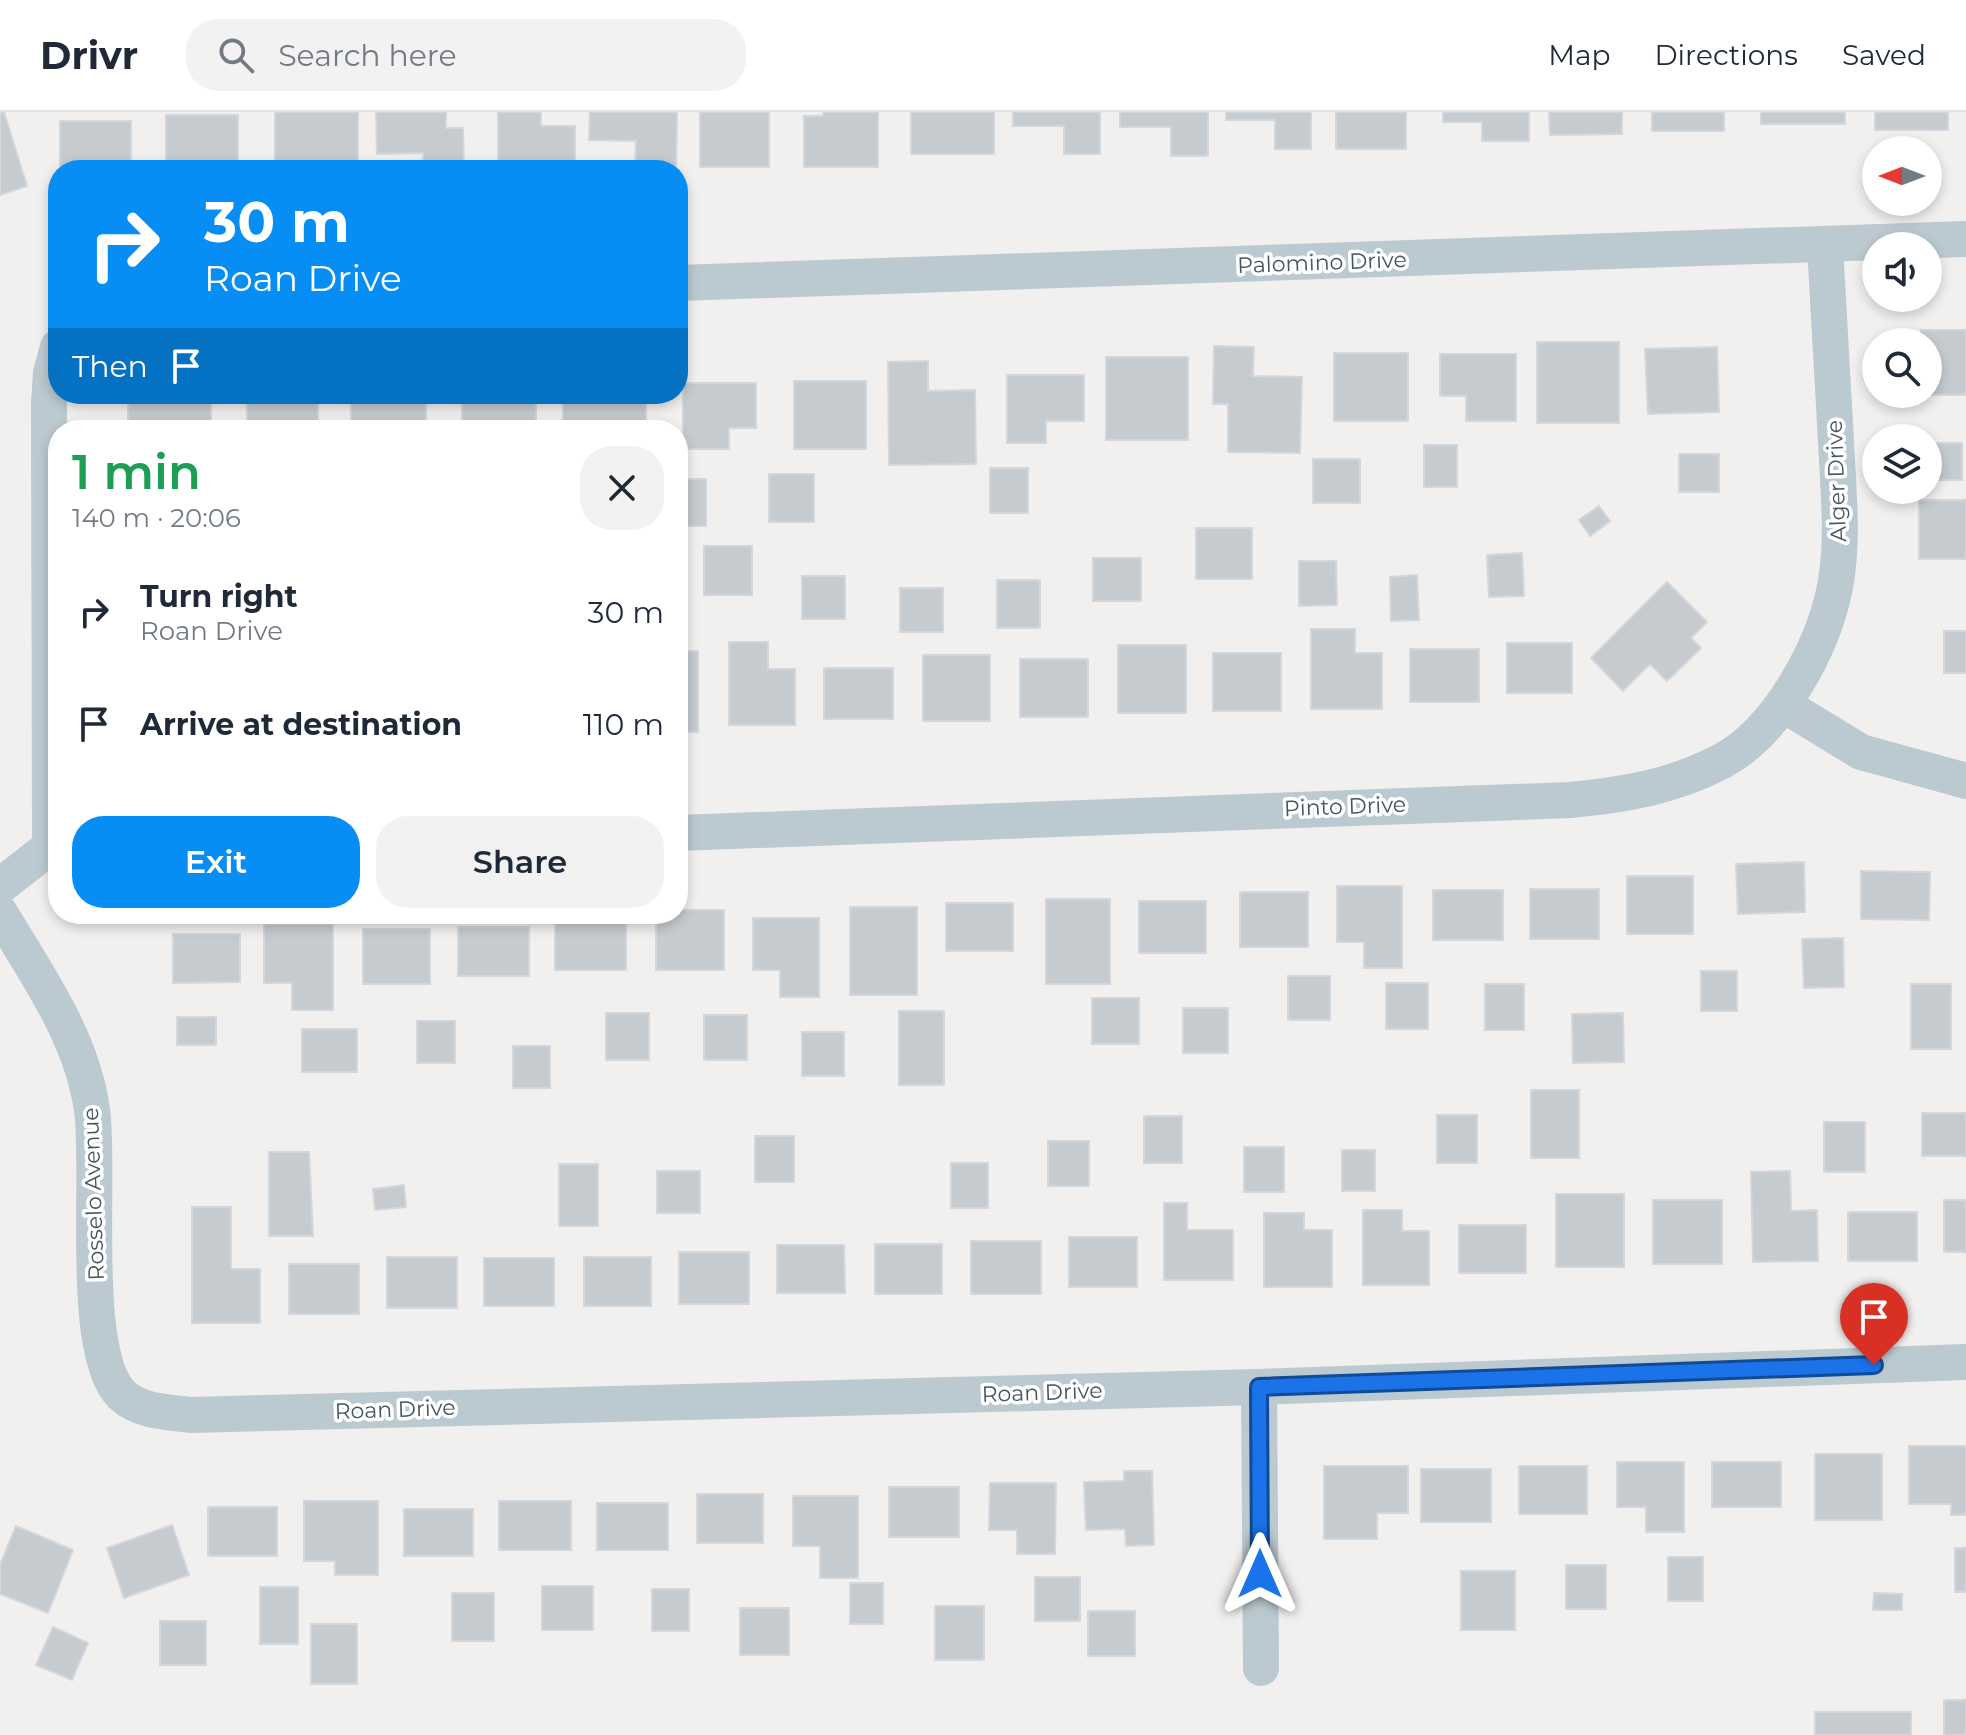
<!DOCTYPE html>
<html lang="en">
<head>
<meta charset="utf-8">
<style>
  body { margin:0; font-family:Montserrat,sans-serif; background:#f2f2f3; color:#1f2937; height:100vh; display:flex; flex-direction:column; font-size:30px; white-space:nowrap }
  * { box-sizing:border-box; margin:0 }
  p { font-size:26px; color:#747a83 }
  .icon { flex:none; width:44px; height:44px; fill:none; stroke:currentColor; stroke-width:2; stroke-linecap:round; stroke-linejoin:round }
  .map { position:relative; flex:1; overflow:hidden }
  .drawer { position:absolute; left:48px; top:308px; width:640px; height:504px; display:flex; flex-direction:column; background:#fff; border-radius:32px; box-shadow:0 4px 12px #0003 }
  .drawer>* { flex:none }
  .top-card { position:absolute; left:48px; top:48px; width:640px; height:244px; border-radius:32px; box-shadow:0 4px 12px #0003; background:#078ef4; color:#fff; overflow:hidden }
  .needle { width:52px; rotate:270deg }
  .fabs { position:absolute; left:1862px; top:24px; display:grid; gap:16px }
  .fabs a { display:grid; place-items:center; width:80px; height:80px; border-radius:50%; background:#fff; box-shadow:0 4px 12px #0003; font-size:40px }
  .pin { position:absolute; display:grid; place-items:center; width:68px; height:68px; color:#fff; margin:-82px -34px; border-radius:50% 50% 50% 0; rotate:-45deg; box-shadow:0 0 8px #0007 }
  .pin .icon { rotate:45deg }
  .me { position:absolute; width:88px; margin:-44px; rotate:0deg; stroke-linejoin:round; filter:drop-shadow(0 0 6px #0008) }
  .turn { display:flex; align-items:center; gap:28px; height:168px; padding:0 24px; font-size:36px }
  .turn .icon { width:104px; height:104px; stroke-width:2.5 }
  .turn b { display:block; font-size:56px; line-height:68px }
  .then { display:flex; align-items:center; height:76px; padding:0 24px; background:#0003; gap:16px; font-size:30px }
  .round { display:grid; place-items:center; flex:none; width:84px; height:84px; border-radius:32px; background:#f2f2f3 }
  .summary { display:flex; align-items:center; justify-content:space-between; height:136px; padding:0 24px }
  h1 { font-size:48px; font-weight:600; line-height:60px; color:#1e9e55 }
  .cta { display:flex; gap:16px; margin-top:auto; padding:16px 24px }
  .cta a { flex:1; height:92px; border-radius:32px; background:#078ef4; color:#fff; font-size:32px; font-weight:600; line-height:92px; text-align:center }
  .cta a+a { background:#f2f2f3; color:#1f2937 }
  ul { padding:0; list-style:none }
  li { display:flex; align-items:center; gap:24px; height:112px; padding:0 24px }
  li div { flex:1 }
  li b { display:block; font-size:30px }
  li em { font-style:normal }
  header { display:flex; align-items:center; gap:48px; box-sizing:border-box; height:112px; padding:0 40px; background:#fff; border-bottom:2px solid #e0e1e3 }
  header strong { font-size:38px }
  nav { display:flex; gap:44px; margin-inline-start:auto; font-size:28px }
  .search { width:560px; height:72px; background:#f2f2f3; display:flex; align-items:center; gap:20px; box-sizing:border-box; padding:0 28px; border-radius:32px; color:#747a83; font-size:30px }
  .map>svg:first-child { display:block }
  .building { fill:#c6cbd0; stroke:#d3d6db; stroke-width:2 }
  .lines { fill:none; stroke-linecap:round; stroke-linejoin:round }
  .minor { stroke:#bbc9d0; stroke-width:36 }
  .route-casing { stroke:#114b97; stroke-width:20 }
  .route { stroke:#1a73e8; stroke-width:14 }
  .labels { text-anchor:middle; stroke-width:7; stroke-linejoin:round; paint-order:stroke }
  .street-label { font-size:22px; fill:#45565f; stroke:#fff }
</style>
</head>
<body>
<header>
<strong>Drivr</strong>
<div class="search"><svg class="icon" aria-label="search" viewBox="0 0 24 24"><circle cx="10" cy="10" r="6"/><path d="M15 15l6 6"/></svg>Search here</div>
<nav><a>Map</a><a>Directions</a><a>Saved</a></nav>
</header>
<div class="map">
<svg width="1966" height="1623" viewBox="0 0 1966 1623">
  <rect width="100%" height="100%" fill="#f2efef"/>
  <path class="building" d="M0 0H4L27 74 0 83Z
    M275 0H358V58H275Z
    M376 0H446V16H463L464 58H423V41L377 42Z
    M498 0H541V14H575V58H498Z
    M590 0H677L676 58 635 57 636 29 589 28Z
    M700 0H769V55H700Z
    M823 0H878V55H804V4H823Z
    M911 0H994V42H911Z
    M1013 0H1100V42H1064V14H1013Z
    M1120 0H1208V44H1171V15H1120Z
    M1226 0H1311V37H1275V8H1226Z
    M1336 0H1406V37H1336Z
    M1443 0H1529V29H1482V10H1443Z
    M1549 0H1622V22L1550 23Z
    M1652 0H1724V19H1652Z
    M1761 0H1845V12H1761Z
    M1875 0H1948V18H1875Z
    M166 3H238V58H166Z
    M60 9H131V58H60Z
    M1921 218H1966V283H1921L1928 282V230H1921Z
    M1537 230H1619V311H1537Z
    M1214 234 1254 235 1253 264 1302 265 1300 341 1228 340V292H1213Z
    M1717 235 1719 300 1648 302 1645 237Z
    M1334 241H1408V309H1334Z
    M1440 242H1516V309H1466V284H1440Z
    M1106 245H1188V328H1106Z
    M928 249V279L975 278 976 352 889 353 888 250Z
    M1007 263H1084V309H1046V331H1007Z
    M794 269H866V337H794Z
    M683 271H756V316H729V337H683Z
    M128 282H211V318H128Z
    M462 282H536V318H462Z
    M563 282H646V318H563Z
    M247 284H318V318H247Z
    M351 284H426V318H351Z
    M1928 331H1962V368H1928Z
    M1424 333H1457V375H1424Z
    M1679 342H1719V380H1679Z
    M1313 347H1360V391H1313Z
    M990 356H1028V401H990Z
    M769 362H814V410H769Z
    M678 367H706V414H678Z
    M1919 388H1966V447H1919Z
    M1599 394 1610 409 1590 424 1579 408Z
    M1196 416H1252V467H1196Z
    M704 434H752V483H704Z
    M1522 441 1524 484 1489 485 1487 443Z
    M1093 446H1141V489H1093Z
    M1299 449H1336L1337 493 1299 494Z
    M1417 463 1419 508 1391 509 1390 465Z
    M802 464H845V507H802Z
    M997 468H1040V516H997Z
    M1667 470 1707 510 1691 526 1701 536 1667 569 1650 552 1623 579 1591 546Z
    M900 476H943V520H900Z
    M1311 517H1355V541H1382V597H1311Z
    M1944 519H1966V561H1944Z
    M729 530H768V557H795V613H729Z
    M1507 531H1572V581H1507Z
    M1118 533H1186V601H1118Z
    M1410 537H1479V590H1410Z
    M678 539H698V620H678Z
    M1213 541H1281V599H1213Z
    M923 543H990V609H923Z
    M1020 547H1088V605H1020Z
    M824 556H893V607H824Z
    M1804 750 1805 800 1738 802 1736 752Z
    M1861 759 1930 760 1929 808 1861 807Z
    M1627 764H1693V822H1627Z
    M1337 774H1402V856H1364V830H1337Z
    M1530 777H1599V827H1530Z
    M1433 778H1503V828H1433Z
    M1240 780H1308V835H1240Z
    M1046 787H1110V872H1046Z
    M1139 789H1206V841H1139Z
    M946 791H1013V839H946Z
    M850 795H917V883H850Z
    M678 798H724V858H656V802H678Z
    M555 802H626V858H555Z
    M753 806H819V885H780V858H753Z
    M264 812H333V898H292V871H264Z
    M458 815H529V864H458Z
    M363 817H430V872H363Z
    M173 822H240V870L173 871Z
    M1843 826 1844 875 1804 876 1802 827Z
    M1701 859H1737V899H1701Z
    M1288 864H1330V908H1288Z
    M1386 871H1428V917H1386Z
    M1485 872H1524V918H1485Z
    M1911 872H1951V937H1911Z
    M1092 886H1139V932H1092Z
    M1183 896H1228V941H1183Z
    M899 899H944V973H899Z
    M606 901H649V948H606Z
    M1623 901 1624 950 1573 951 1572 902Z
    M704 903H747V948H704Z
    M177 905H216V933H177Z
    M417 909H455V951H417Z
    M302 917H357V960H302Z
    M802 920H844V964H802Z
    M513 934H550V976H513Z
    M1531 978H1579V1046H1531Z
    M1922 1001H1966V1044H1922Z
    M1437 1003H1477V1051H1437Z
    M1144 1004H1182V1051H1144Z
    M1824 1010H1865V1060H1824Z
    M755 1024H794V1070H755Z
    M1048 1029H1089V1074H1048Z
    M1244 1035H1284V1080H1244Z
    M1342 1038H1375V1079H1342Z
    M269 1040H309L313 1124H269Z
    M951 1051H988V1096H951Z
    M559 1052H598V1114H559Z
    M657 1059H700V1101H657Z
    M1790 1059 1791 1099 1817 1098 1818 1149 1753 1150 1751 1060Z
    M404 1073 406 1095 375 1098 373 1077Z
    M1556 1082H1624V1155H1556Z
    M1653 1088H1722V1152H1653Z
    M1944 1088H1966V1140H1944Z
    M1164 1091H1187V1118H1233V1168H1164Z
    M192 1095H231V1157H260V1211H192Z
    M1363 1098H1402V1119H1429V1173H1363Z
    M1848 1100H1917V1149H1848Z
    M1264 1101H1304V1118H1332V1175H1264Z
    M1459 1113H1526V1161H1459Z
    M1069 1125H1137V1175H1069Z
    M971 1129H1041V1182H971Z
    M875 1132H942V1182H875Z
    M777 1133H844L845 1181H777Z
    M679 1140H749V1192H679Z
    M387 1145H457V1196H387Z
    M584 1145H651V1194H584Z
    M484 1146H554V1194H484Z
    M289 1152H359V1202H289Z
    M1909 1334H1966V1403H1951V1392H1909Z
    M1815 1342H1882V1408H1815Z
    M1617 1350H1684V1420H1646V1395H1617Z
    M1712 1350H1781V1395H1712Z
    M1324 1354H1408V1401H1377V1427H1324Z
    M1519 1354H1587V1402H1519Z
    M1421 1357H1491V1410H1421Z
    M1124 1359H1152L1154 1433 1126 1434 1125 1417 1086 1418 1084 1370 1124 1369Z
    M990 1371H1056L1055 1442H1017V1418H989Z
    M889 1375H959V1425H889Z
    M697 1382H763V1431H697Z
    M793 1384H858V1466H820V1434H793Z
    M304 1389H378V1463H335V1449H304Z
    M499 1389H571V1438H499Z
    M597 1391H668V1438H597Z
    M208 1395H277V1444H208Z
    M404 1397H473V1444H404Z
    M172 1413 189 1463 124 1486 107 1436Z
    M16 1414 73 1438 48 1501 0 1482V1453Z
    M1955 1436H1966V1480H1955Z
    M1668 1445H1703V1489H1668Z
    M1566 1453H1606V1497H1566Z
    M1461 1459H1515V1518H1461Z
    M1035 1465H1080V1509H1035Z
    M850 1471H883V1512H850Z
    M542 1474H593V1518H542Z
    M260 1475H298V1532H260Z
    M652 1477H689V1519H652Z
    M452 1481H494V1529H452Z
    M1874 1481 1902 1482V1498H1873Z
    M935 1494H984V1548H935Z
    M740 1496H789V1543H740Z
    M1088 1499H1135V1544H1088Z
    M160 1509H206V1553H160Z
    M311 1512H357V1572H311Z
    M53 1515 88 1531 72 1568 36 1553Z
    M1944 1588H1966V1623H1944Z
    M1815 1600H1911V1623H1815Z"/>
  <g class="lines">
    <path class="minor" d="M678 171 1966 127
      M1784 593 1861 640 1966 669
      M678 721 1570 688C1623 683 1673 675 1722 649 1778 619 1823 536 1835 475 1844 427 1838 377 1836 329 1832 264 1829 199 1825 134
      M50 735 49 291 51 261 58 235
      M0 774 50 735H58
      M0 801C37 863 82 925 92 998 101 1062 79 1242 122 1283 140 1300 169 1300 191 1303L1259 1275 1966 1250
      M1259 1275 1261 1556"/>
  </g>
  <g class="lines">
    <defs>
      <path id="route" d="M1260 1462 1259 1275 1874 1253"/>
    </defs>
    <use href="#route" class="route-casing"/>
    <use href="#route" class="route"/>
  </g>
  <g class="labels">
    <g class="street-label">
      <text transform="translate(1322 150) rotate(-2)" y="8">Palomino Drive</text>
      <text transform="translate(1836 369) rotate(-92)" y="8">Alger Drive</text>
      <text transform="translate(1345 694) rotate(-2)" y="8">Pinto Drive</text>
      <text transform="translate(93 1082) rotate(-92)" y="8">Rosselo Avenue</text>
      <text transform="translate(1042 1280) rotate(-2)" y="8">Roan Drive</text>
      <text transform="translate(395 1297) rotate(-2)" y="8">Roan Drive</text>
    </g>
  </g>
</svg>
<div class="fabs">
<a><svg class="needle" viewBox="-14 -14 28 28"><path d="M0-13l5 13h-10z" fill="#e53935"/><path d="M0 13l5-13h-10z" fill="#747a83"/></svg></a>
<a><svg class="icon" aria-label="sound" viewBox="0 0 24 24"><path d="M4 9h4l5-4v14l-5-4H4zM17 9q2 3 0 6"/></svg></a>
<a><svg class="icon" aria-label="search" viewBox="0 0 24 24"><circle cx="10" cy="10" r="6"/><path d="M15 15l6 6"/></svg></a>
<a><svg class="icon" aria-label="layers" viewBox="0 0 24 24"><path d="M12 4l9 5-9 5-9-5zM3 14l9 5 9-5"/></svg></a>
</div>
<div class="pin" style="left:1874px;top:1253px;background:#d93025"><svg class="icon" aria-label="arrive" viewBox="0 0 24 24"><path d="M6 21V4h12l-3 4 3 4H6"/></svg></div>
<svg class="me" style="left:1260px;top:1462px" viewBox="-20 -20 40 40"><path d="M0-17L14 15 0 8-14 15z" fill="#1a73e8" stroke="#fff" stroke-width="4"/></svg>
<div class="top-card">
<div class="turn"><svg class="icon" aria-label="right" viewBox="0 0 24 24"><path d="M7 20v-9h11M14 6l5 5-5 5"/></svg><div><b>30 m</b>Roan Drive</div></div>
<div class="then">Then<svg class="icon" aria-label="arrive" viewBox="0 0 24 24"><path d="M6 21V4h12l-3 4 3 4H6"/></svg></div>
</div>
<section class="drawer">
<div class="summary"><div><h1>1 min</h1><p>140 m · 20:06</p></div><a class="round"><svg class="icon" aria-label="close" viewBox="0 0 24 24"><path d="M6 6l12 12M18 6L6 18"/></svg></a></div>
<ul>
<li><svg class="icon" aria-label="right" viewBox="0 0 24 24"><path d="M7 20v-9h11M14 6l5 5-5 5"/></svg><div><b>Turn right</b><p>Roan Drive</p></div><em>30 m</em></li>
<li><svg class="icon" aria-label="arrive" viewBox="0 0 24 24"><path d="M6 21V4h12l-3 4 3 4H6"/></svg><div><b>Arrive at destination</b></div><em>110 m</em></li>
</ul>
<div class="cta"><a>Exit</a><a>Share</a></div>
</section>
</div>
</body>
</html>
